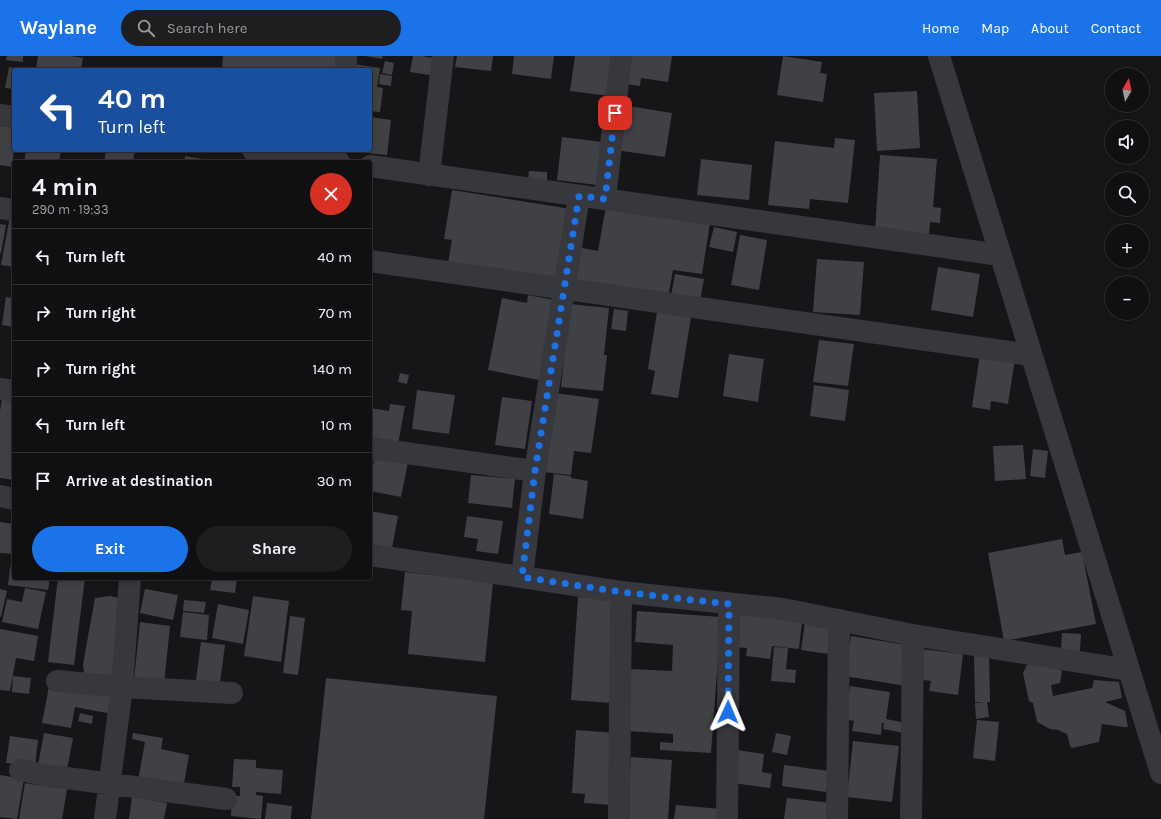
<!DOCTYPE html>
<html lang="en">
<head>
<meta charset="utf-8">
<style>
  body { margin:0; font-family:Karla,sans-serif; background:#1e1e20; color:#f1f3f6; height:100vh; display:flex; flex-direction:column; font-size:15px; white-space:nowrap }
  * { box-sizing:border-box; margin:0 }
  p { font-size:13px; color:#9c9d9f }
  .icon { flex:none; width:22px; height:22px; fill:none; stroke:currentColor; stroke-width:2; stroke-linecap:round; stroke-linejoin:round }
  .map { position:relative; flex:1; overflow:hidden }
  .side { position:absolute; left:12px; top:104px; width:360px; height:420px; display:flex; flex-direction:column; background:#101012; border-radius:4px; box-shadow:0 2px 6px #0003,0 0 0 1px #303032 }
  .side>* { flex:none }
  .guide { position:absolute; left:12px; top:12px; width:360px; height:84px; border-radius:4px; box-shadow:0 2px 6px #0003,0 0 0 1px #303032; background:#1a4fa0; color:#fff; overflow:hidden }
  .needle { width:26px; rotate:9deg }
  .controls { position:absolute; left:1105px; top:12px; display:grid; gap:8px }
  .controls a { display:grid; place-items:center; width:44px; height:44px; border-radius:50%; background:#101012; box-shadow:0 2px 6px #0003,0 0 0 1px #303032; font-size:20px }
  .pin { position:absolute; display:grid; place-items:center; width:34px; height:34px; color:#fff; margin:-17px; border-radius:8px; box-shadow:0 2px 6px #0006 }
  .me { position:absolute; width:44px; margin:-22px; rotate:1deg; stroke-linejoin:round; filter:drop-shadow(0 0 3px #0008) }
  .turn { display:flex; align-items:center; gap:14px; height:84px; padding:0 20px; font-size:18px }
  .turn .icon { width:52px; height:52px; stroke-width:2.5 }
  .turn b { display:block; font-size:28px; line-height:34px }
  .round { display:grid; place-items:center; flex:none; width:42px; height:42px; border-radius:21px; background:#1e1e20 }
  .headline { display:flex; align-items:center; justify-content:space-between; height:68px; padding:0 20px }
  h1 { font-size:24px; font-weight:700; line-height:30px }
  .cta { display:flex; gap:8px; margin-top:auto; padding:8px 20px }
  .cta a { flex:1; height:46px; border-radius:24px; background:#1a73e8; color:#fff; font-size:16px; font-weight:700; line-height:46px; text-align:center }
  .cta a+a { background:#1e1e20; color:#f1f3f6 }
  ul { padding:0; list-style:none }
  li { display:flex; align-items:center; gap:12px; height:56px; padding:0 20px; border-top:1px solid #303032 }
  li div { flex:1 }
  li b { display:block; font-size:15px }
  li em { font-style:normal }
  header { display:flex; align-items:center; gap:24px; box-sizing:border-box; height:56px; padding:0 20px; background:#1a73e8; color:#fff }
  header strong { font-size:19px }
  nav { display:flex; gap:22px; margin-inline-start:auto; font-size:14px }
  .search { width:280px; height:36px; background:#1e1e20; display:flex; align-items:center; gap:10px; box-sizing:border-box; padding:0 14px; border-radius:22px; color:#9c9d9f; font-size:15px }
  .map>svg:first-child { display:block }
  .building { fill:#404145 }
  .lines { fill:none; stroke-linecap:round; stroke-linejoin:round }
  .minor { stroke:#37383d; stroke-width:22 }
  .route { stroke:#1a73e8; stroke-width:7; stroke-dasharray:0 12.6 }
</style>
</head>
<body>
<header>
<strong>Waylane</strong>
<div class="search"><svg class="icon" aria-label="search" viewBox="0 0 24 24"><circle cx="10" cy="10" r="6"/><path d="M15 15l6 6"/></svg>Search here</div>
<nav><a>Home</a><a>Map</a><a>About</a><a>Contact</a></nav>
</header>
<div class="map">
<svg width="1161" height="763" viewBox="0 0 1161 763">
  <rect width="100%" height="100%" fill="#161618"/>
  <path class="building" d="M7 0H23V6L6 4Z
    M38 0H71L83 2 81 14H36Z
    M223 0H337V14H222Z
    M365 0H383L382 3Z
    M413 0H422L438 3 435 20 410 16Z
    M457 0H493L491 15 455 11Z
    M514 0H554L551 23 512 18Z
    M575 0H616L610 40 570 35Z
    M630 0H672L668 26 641 22 640 30 626 28Z
    M783 0 822 6 820 17 827 18 823 46 777 39Z
    M385 5 394 7 392 19 382 17Z
    M353 8 380 12 377 31 383 32 380 56 370 55V14H352Z
    M9 11 20 13 14 14V33L5 32Z
    M380 18 392 20 391 30 379 28Z
    M917 35 920 92 877 95 874 37Z
    M622 49 672 57 665 101 615 94Z
    M370 61 391 64 387 99 348 95 370 94Z
    M0 70 14 72V94L12 111 0 109Z
    M562 81 602 86 597 129 557 124Z
    M835 82 855 84 848 147 810 143 809 153 768 149 775 85 834 92Z
    M26 94H61L59 106H24Z
    M106 94H135L133 106H104Z
    M880 99 937 103 933 151 941 152 940 167 930 166 929 179 875 175Z
    M185 100 215 105V106H184Z
    M701 103 752 109 749 144 697 139Z
    M529 115 547 116V125L528 124Z
    M452 134 571 153 557 227 448 207 452 184 444 183Z
    M606 150 710 167 702 218 673 214 668 241 572 224 577 191 598 195Z
    M10 160H14V211L1 209Z
    M0 168 6 169 1 197H0Z
    M714 171 737 176 733 196 709 191Z
    M740 179 767 184 759 234 731 229Z
    M817 203 864 206 860 259 813 256Z
    M938 211 980 218 973 261 931 254Z
    M675 218 704 223 699 250 670 245Z
    M528 239 554 244 539 324 488 314 502 242 527 247Z
    M6 241 14 242V271L2 269Z
    M570 248 609 252 604 299H607L603 335 561 331Z
    M614 253 628 255 626 275 611 273Z
    M657 256 691 261 678 342 651 338 655 315 648 313Z
    M819 284 854 288 848 330 813 326Z
    M729 298 764 303 758 346 723 340Z
    M980 298 1015 303 1008 348 991 345 990 354 972 351Z
    M400 317 409 319 407 328 398 326Z
    M814 329 849 334 845 365 810 360Z
    M417 334 455 339 449 378 412 373Z
    M555 337 599 343 591 397 574 395 571 419 544 416Z
    M502 341 532 345 525 393 495 389Z
    M2 342 14 344V424L0 422V355Z
    M390 348 405 350 397 394 370 390V352L389 355Z
    M1023 389 1026 423 995 425 993 390Z
    M1033 393 1048 395 1045 422 1030 420Z
    M375 399 408 406 401 441 370 435V426Z
    M554 418 571 420V422L588 425 583 463 549 458Z
    M471 419 515 423 512 452 468 447Z
    M370 455 398 460 392 492 370 488Z
    M467 460 503 465 498 498 476 495 478 483 464 481Z
    M0 466 14 468 13 498 0 497Z
    M1062 483 1065 499 1082 496 1096 568 1004 585 988 497Z
    M10 511H14V522H50L48 534 8 529Z
    M405 516 493 526 485 606 408 598 412 555 401 554Z
    M58 522H85L74 609 48 606Z
    M212 522H237L235 537 210 534Z
    M25 532 46 536 38 573 2 566 7 543 22 546Z
    M0 533 7 535 1 561H0Z
    M145 533 178 539 173 564 140 557Z
    M110 540 123 543 116 620 85 623 83 608 95 542Z
    M253 540 289 545 281 606 244 600Z
    M578 541 617 544 611 647 571 644Z
    M184 544 206 546 204 557 183 555Z
    M218 548 249 554 243 588 212 582Z
    M637 555 721 561 711 697 660 694V686L673 687V678L627 675 631 613 672 615 673 589 635 586Z
    M183 556 209 559 207 584 180 581Z
    M738 557 802 565 799 593 772 590 770 603 746 600 747 592 734 591Z
    M290 560 305 562 298 619 283 617Z
    M140 566 170 570 164 628 134 624Z
    M805 566 834 571 829 598 801 594Z
    M0 573 38 580 34 605 16 602 10 635 0 634Z
    M1062 577 1081 578 1080 596 1061 594Z
    M851 580 906 589V630L845 620Z
    M201 586 225 589 219 634 195 631Z
    M774 591 788 592 786 613 796 614 795 627 771 625Z
    M921 593 963 598 958 639 929 635 931 625 917 623Z
    M989 598 990 646H987L989 661 976 663 975 647 984 646H975L974 599Z
    M1033 608 1055 611 1062 615 1060 627 1051 629 1053 640 1092 632 1094 624 1119 626 1122 642 1105 646 1125 655 1128 671H1123L1102 668 1099 686 1072 692 1070 690 1067 678 1058 674 1050 673 1037 666 1033 647 1029 645 1023 617 1027 609Z
    M13 620 31 622 29 638 12 636Z
    M326 622 497 640 484 763H311Z
    M49 630 114 641 112 658 75 651 71 672 42 667Z
    M850 630 890 636 886 663 906 667 904 677 883 673 884 667H882L881 679 852 675 854 665 845 663Z
    M80 657 93 660 92 668 78 665Z
    M977 664 999 666 995 705 973 702Z
    M576 674 616 677 612 749 584 747 585 738 572 737Z
    M44 677 73 682 66 719 37 714Z
    M133 677 163 682 161 693 189 699 183 733 138 725 145 686 132 683Z
    M776 677 791 680 787 699 772 696Z
    M10 680 38 684 35 710 6 707Z
    M853 685 899 690 892 746 847 741Z
    M737 694 764 698 762 716 772 718 770 732 733 727Z
    M631 701 672 704 668 763H627Z
    M234 703 256 704V712L283 714 281 738 256 736V739L263 740 261 763 231 760 232 740H240V731H232Z
    M784 709 829 715 826 736 782 730Z
    M0 719 24 723 17 763 0 761Z
    M25 727 67 733 62 763H19Z
    M132 741 167 747 164 763H129Z
    M787 742 832 747 830 763H784Z
    M267 747 292 750 291 763H265Z
    M676 749 721 753 720 763H674Z"/>
  <g class="lines">
    <path class="minor" d="M939 0 1161 717
      M346 14V0
      M0 59 14 61
      M253 94 339 106
      M370 110 1000 199
      M429 119 443 0
      M605 143 621 0
      M0 152 14 154
      M370 205 1031 299
      M0 333 14 335
      M370 392 535 415
      M0 440 14 443
      M370 499 522 521 621 536 783 553 913 579 1129 614
      M522 521 535 415 579 140
      M57 625 122 631 232 637
      M20 714 51 720 226 743
      M105 763 122 631 130 522
      M619 763 621 536
      M727 763 729 548
      M837 763 839 564
      M911 763 913 579"/>
  </g>
  <g class="lines">
    <path class="route" d="M615 57 605 143 579 140 535 415 522 521 621 536 729 548 728 656"/>
  </g>
</svg>
<div class="controls">
<a><svg class="needle" viewBox="-14 -14 28 28"><path d="M0-13l5 13h-10z" fill="#e53935"/><path d="M0 13l5-13h-10z" fill="#9c9d9f"/></svg></a>
<a><svg class="icon" aria-label="sound" viewBox="0 0 24 24"><path d="M4 9h4l5-4v14l-5-4H4zM17 9q2 3 0 6"/></svg></a>
<a><svg class="icon" aria-label="search" viewBox="0 0 24 24"><circle cx="10" cy="10" r="6"/><path d="M15 15l6 6"/></svg></a>
<a>+</a>
<a>−</a>
</div>
<div class="pin" style="left:615px;top:57px;background:#d93025"><svg class="icon" aria-label="arrive" viewBox="0 0 24 24"><path d="M6 21V4h12l-3 4 3 4H6"/></svg></div>
<svg class="me" style="left:728px;top:656px" viewBox="-20 -20 40 40"><path d="M0-17L14 15 0 8-14 15z" fill="#1a73e8" stroke="#fff" stroke-width="4"/></svg>
<div class="guide">
<div class="turn"><svg class="icon" aria-label="left" viewBox="0 0 24 24"><path d="M17 20v-9H6M10 6l-5 5 5 5"/></svg><div><b>40 m</b>Turn left</div></div>
</div>
<section class="side">
<div class="headline"><div><h1>4 min</h1><p>290 m · 19:33</p></div><a class="round" style="background:#d93025;color:#fff"><svg class="icon" aria-label="close" viewBox="0 0 24 24"><path d="M6 6l12 12M18 6L6 18"/></svg></a></div>
<ul>
<li><svg class="icon" aria-label="left" viewBox="0 0 24 24"><path d="M17 20v-9H6M10 6l-5 5 5 5"/></svg><div><b>Turn left</b></div><em>40 m</em></li>
<li><svg class="icon" aria-label="right" viewBox="0 0 24 24"><path d="M7 20v-9h11M14 6l5 5-5 5"/></svg><div><b>Turn right</b></div><em>70 m</em></li>
<li><svg class="icon" aria-label="right" viewBox="0 0 24 24"><path d="M7 20v-9h11M14 6l5 5-5 5"/></svg><div><b>Turn right</b></div><em>140 m</em></li>
<li><svg class="icon" aria-label="left" viewBox="0 0 24 24"><path d="M17 20v-9H6M10 6l-5 5 5 5"/></svg><div><b>Turn left</b></div><em>10 m</em></li>
<li><svg class="icon" aria-label="arrive" viewBox="0 0 24 24"><path d="M6 21V4h12l-3 4 3 4H6"/></svg><div><b>Arrive at destination</b></div><em>30 m</em></li>
</ul>
<div class="cta"><a>Exit</a><a>Share</a></div>
</section>
</div>
</body>
</html>
